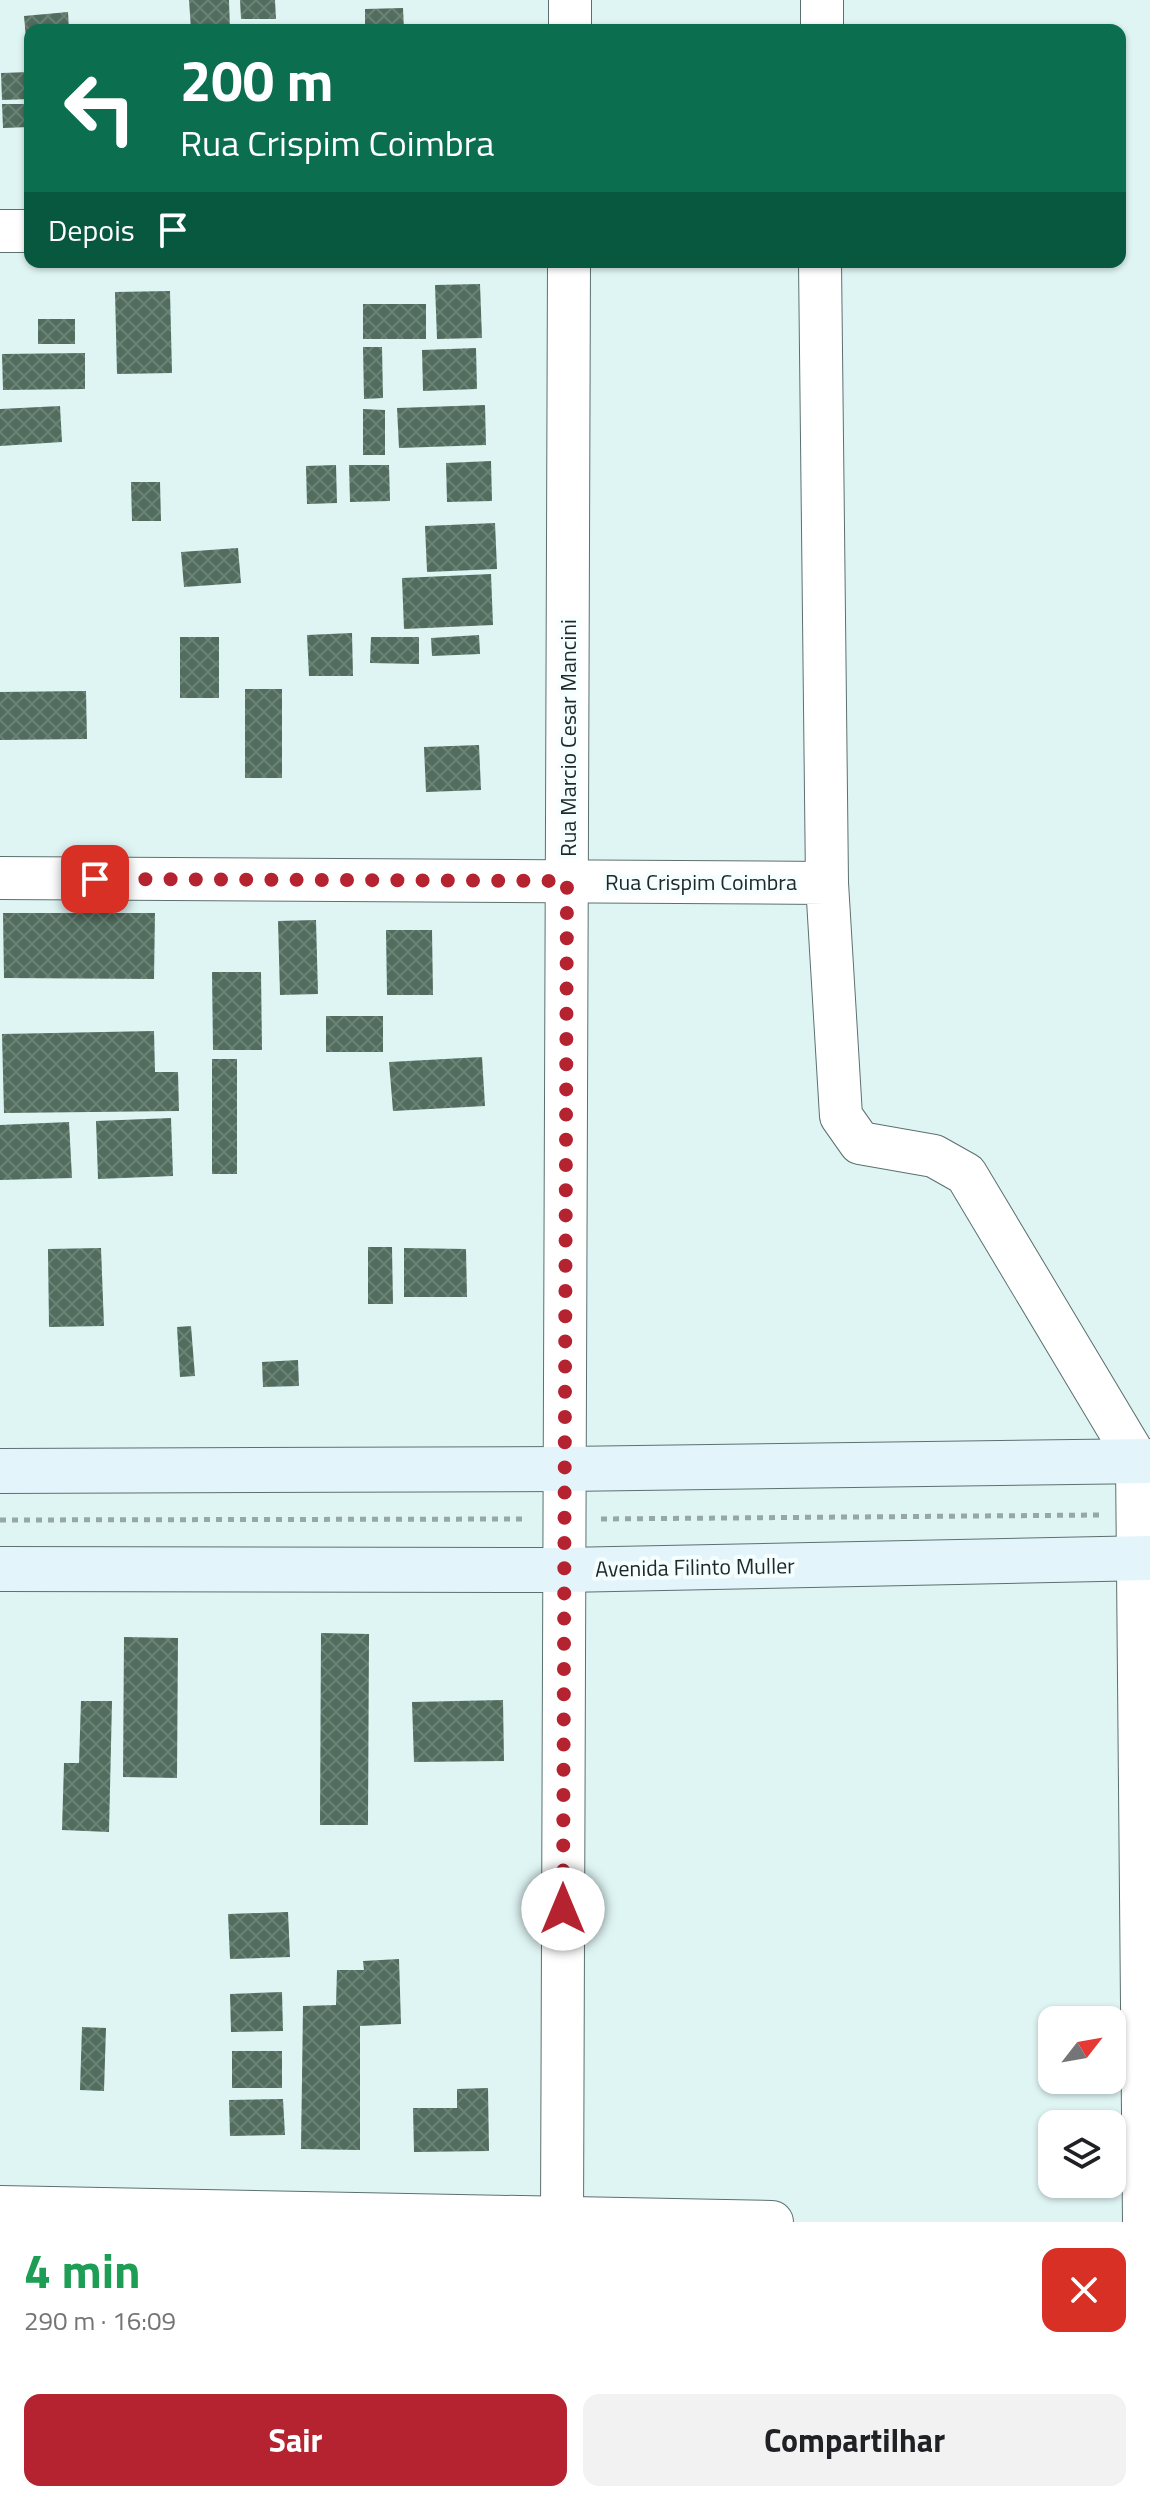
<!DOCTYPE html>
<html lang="pt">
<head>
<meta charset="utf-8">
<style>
  body { margin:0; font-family:"Titillium Web",sans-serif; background:#f2f2f2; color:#202124; height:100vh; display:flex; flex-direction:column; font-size:30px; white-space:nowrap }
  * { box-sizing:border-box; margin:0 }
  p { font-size:26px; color:#757577 }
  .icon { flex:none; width:44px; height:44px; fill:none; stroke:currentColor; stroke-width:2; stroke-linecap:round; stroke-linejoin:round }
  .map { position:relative; height:2222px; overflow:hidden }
  .sheet { display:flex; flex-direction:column; background:#fff; flex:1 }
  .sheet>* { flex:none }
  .top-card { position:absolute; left:24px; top:24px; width:1102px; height:244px; border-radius:16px; box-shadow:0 2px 6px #0004; background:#0b6e4f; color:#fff; overflow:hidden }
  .needle { width:52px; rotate:59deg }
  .controls { position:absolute; left:1038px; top:2006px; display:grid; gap:16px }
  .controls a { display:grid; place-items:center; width:88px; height:88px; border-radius:16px; background:#fff; box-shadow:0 2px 6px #0004; font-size:40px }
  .pin { position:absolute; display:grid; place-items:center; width:68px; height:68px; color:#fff; margin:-34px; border-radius:16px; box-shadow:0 4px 12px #0006 }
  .me { position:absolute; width:88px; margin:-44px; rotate:0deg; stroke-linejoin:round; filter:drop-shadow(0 0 6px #0008) }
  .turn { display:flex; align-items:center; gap:28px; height:168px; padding:0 24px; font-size:36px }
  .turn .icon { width:104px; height:104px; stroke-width:2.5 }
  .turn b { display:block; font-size:56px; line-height:68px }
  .then { display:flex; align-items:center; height:76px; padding:0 24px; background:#0003; gap:16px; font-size:30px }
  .round { display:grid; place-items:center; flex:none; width:84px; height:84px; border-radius:16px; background:#f2f2f2 }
  .headline { display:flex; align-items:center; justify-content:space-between; height:136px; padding:0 24px }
  h1 { font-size:48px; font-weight:700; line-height:60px; color:#1e9e55 }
  .action { display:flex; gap:16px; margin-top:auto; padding:16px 24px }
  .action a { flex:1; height:92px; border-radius:16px; background:#b52331; color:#fff; font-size:32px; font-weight:700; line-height:92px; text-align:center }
  .action a+a { background:#f2f2f2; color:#202124 }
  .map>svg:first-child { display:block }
  .building { fill:url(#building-cross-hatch) }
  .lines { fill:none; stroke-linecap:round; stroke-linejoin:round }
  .minor-casing { stroke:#5c706f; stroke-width:44 }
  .secondary-casing { stroke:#5c706f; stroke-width:46 }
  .path { stroke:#96a7a6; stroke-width:5; stroke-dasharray:6 6; stroke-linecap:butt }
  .minor { stroke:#fff; stroke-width:42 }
  .secondary { stroke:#e4f4fb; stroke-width:44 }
  .route { stroke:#b52331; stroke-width:14; stroke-dasharray:0 25.2 }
  .labels { text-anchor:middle; stroke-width:8; stroke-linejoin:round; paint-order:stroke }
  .street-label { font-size:22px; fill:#202929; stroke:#f6ffff }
</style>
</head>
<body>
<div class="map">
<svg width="1150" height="2222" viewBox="0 0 1150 2222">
  <defs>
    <pattern id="building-cross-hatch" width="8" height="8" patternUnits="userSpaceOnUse" patternTransform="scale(2)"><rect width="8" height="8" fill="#516d5e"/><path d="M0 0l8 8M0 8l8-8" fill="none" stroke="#6c8276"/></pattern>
  </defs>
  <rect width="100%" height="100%" fill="#dff5f4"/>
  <path class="building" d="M189 0H229L230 30H191Z
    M240 0H275L276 19H241Z
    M403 8 404 30H365V9Z
    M68 12 69 30H30V50H27L24 16Z
    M30 72V99L2 100 1 73Z
    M2 104H30V127L3 128Z
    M480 284 482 338 437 339 435 285Z
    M170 291 172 373 117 374 115 292Z
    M363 304H426V339H363Z
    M38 319H75V344H38Z
    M363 347H382L383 398 364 399Z
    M476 348 477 389 423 391 422 350Z
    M85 353V389L3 390 2 354Z
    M485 405 486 445 399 448 397 408Z
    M60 406 62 442 0 446V409Z
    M363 409 385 410V455H363Z
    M491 461 492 501 447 502 446 463Z
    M336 465 337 503 307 504 306 466Z
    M349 465H389L390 501 350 502Z
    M131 482H160L161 521H132Z
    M495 523 497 569 427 572 425 526Z
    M238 548 241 583 184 587 181 552Z
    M491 574 493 625 404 629 402 578Z
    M352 633 353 676H309L307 635Z
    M479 635 480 654 432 656 431 638Z
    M180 637H219V698H180Z
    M371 637H419V664L370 663Z
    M245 689H282V778H245Z
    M86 691 87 739 0 740V692Z
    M479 745 481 790 426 792 424 747Z
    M3 913H155L154 979 4 978Z
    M316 920 318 994 280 995 278 921Z
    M386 930H432L433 995H387Z
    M212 972H261L262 1050H213Z
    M326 1016H383V1052H326Z
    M154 1031 155 1072H178L179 1111 4 1113 2 1034Z
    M482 1057 485 1106 393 1111 389 1062Z
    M212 1059H237V1174H212Z
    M171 1118 173 1176 98 1179 96 1121Z
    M69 1122 72 1178 0 1180V1125Z
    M368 1247H392L393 1304H368Z
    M101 1248 104 1326 49 1327 48 1249Z
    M404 1248 466 1249 467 1297H404Z
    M191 1326 195 1376 180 1377 177 1327Z
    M298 1360 299 1386 263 1387 262 1362Z
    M321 1633 369 1634 368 1825H320Z
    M124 1637 178 1638 177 1778 123 1777Z
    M503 1700 504 1761 414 1762 412 1702Z
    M81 1701H112L109 1832 62 1830 64 1763H79Z
    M288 1912 290 1957 230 1959 228 1914Z
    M399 1959 401 2024 360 2026V2150L301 2149 303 2006 336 2005 337 1970H364L363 1961Z
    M282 1992 283 2031 231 2032 230 1994Z
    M82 2027 106 2028 104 2091 80 2090Z
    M232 2051H282V2088H232Z
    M488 2088 489 2151 414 2152 413 2108H457V2089Z
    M283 2099 285 2135 230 2136 229 2100Z"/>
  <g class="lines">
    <defs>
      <path id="minor" d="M570 30V0
        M822 30V0
        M0 231H30
        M820 262 827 883 841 1116 860 1143 934 1156 966 1174 1137 1460 1144 2222
        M0 878 827 883
        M0 2207 772 2222
        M562 2222 569 262"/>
      <path id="secondary" d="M0 1471 565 1469 1150 1461
        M0 1569 564 1570 1150 1558"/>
    </defs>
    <use href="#minor" class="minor-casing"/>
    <use href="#secondary" class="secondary-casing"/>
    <path class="path" d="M601 1519 1099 1515
      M0 1520 527 1519"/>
    <use href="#minor" class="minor"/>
    <use href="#secondary" class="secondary"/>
  </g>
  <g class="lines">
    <path class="route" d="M95 879 567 881 563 1909"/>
  </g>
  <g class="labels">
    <g class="street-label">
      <text transform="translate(568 738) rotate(-90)" y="8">Rua Marcio Cesar Mancini</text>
      <text x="701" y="890">Rua Crispim Coimbra</text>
      <text transform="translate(695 1567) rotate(-1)" y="8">Avenida Filinto Muller</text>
    </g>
  </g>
</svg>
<div class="controls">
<a><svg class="needle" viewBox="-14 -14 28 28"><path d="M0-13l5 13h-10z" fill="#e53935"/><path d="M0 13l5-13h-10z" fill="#757577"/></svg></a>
<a><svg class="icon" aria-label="layers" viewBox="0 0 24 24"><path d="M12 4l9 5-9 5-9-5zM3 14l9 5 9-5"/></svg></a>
</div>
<div class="pin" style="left:95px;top:879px;background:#d93025"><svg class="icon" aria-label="arrive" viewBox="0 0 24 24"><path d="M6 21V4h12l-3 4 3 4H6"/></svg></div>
<svg class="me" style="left:563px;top:1909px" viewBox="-20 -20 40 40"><circle r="19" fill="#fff"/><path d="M0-13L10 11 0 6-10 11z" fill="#b52331"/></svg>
<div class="top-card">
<div class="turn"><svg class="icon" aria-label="left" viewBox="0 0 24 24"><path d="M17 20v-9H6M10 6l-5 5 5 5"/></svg><div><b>200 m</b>Rua Crispim Coimbra</div></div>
<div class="then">Depois<svg class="icon" aria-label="arrive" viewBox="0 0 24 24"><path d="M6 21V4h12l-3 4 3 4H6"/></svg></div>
</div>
</div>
<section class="sheet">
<div class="headline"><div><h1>4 min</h1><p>290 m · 16:09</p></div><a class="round" style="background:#d93025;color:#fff"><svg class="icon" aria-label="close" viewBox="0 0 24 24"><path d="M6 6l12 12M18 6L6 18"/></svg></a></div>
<div class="action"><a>Sair</a><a>Compartilhar</a></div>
</section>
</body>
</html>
